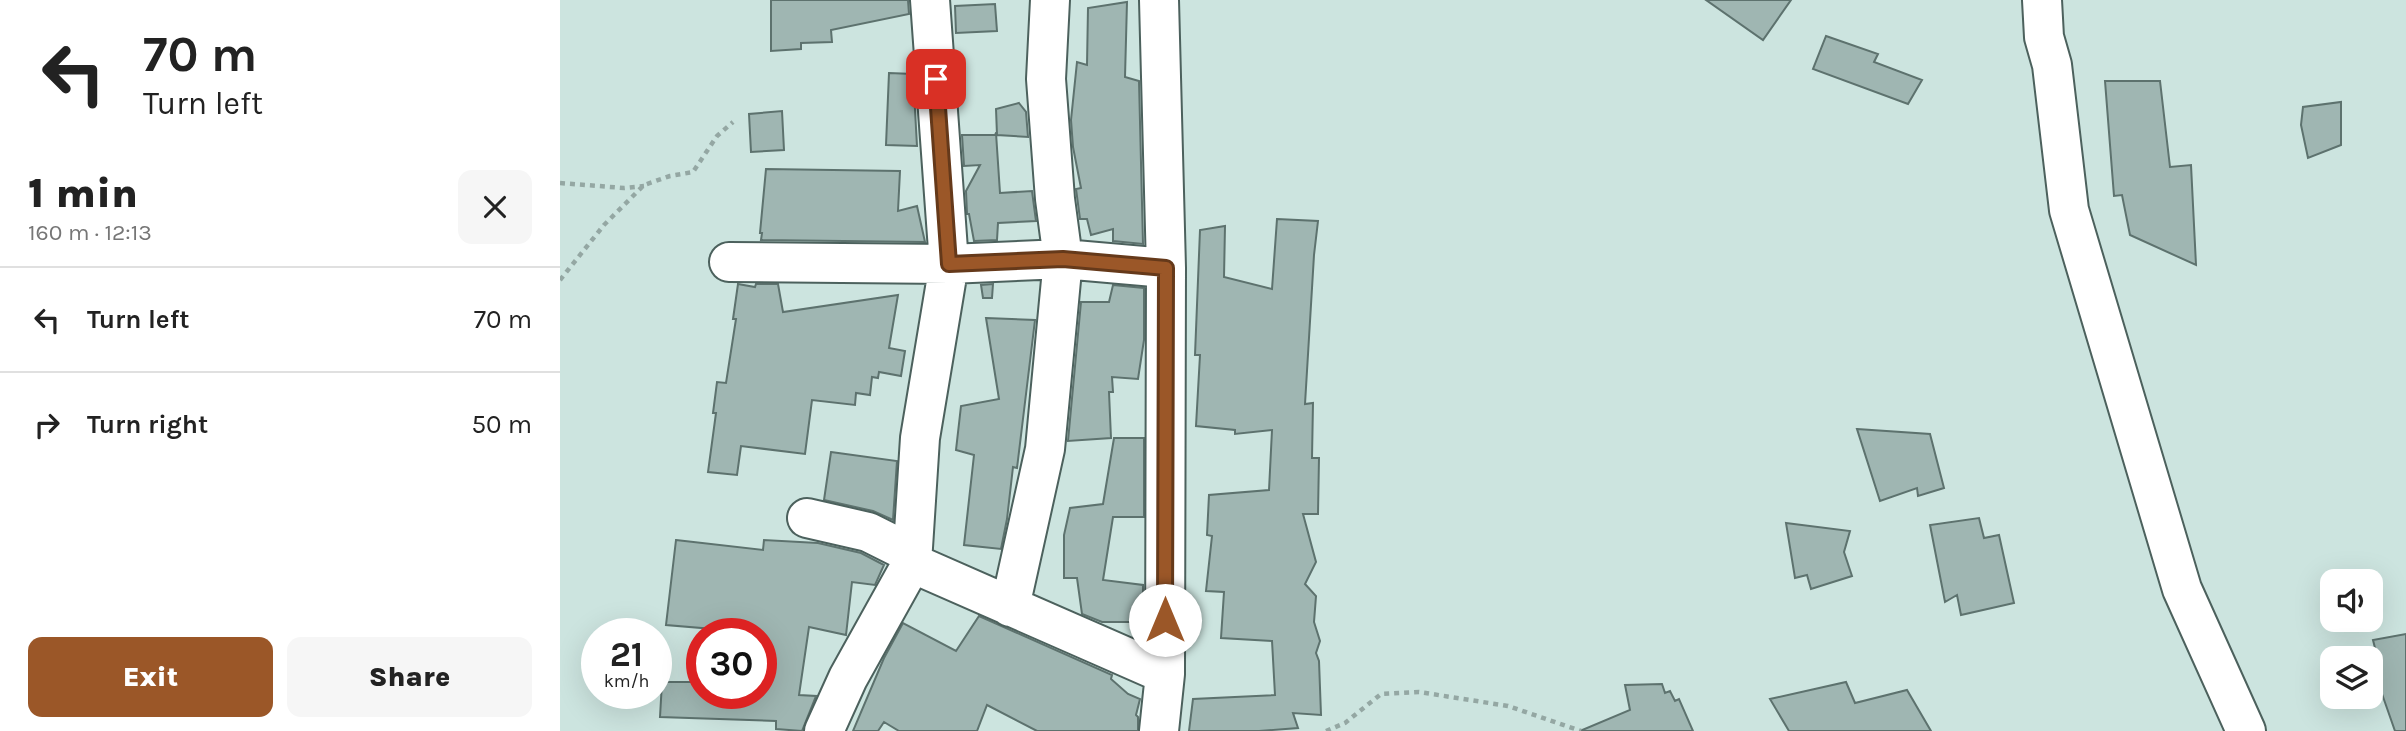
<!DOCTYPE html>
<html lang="en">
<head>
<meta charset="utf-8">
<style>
  body { margin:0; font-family:Karla,sans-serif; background:#f6f6f6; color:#222; height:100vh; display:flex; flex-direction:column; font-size:26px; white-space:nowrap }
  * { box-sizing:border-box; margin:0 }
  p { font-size:23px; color:#767676 }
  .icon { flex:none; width:38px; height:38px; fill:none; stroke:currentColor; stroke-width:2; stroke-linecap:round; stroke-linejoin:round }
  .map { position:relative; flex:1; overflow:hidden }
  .details { display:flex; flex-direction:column; background:#fff; width:560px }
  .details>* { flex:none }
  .top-card { background:#fff; color:#222; overflow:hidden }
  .tools { position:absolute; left:1760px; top:569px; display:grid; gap:14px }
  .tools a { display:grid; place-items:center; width:63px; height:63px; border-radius:14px; background:#fff; box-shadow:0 7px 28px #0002; font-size:35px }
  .speed { position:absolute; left:21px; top:618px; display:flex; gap:14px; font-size:35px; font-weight:700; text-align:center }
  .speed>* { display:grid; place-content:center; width:91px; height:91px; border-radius:50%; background:#fff; box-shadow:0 7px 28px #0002; line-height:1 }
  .speed small { font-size:18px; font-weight:400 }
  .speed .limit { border:10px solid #d22; background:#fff; color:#111 }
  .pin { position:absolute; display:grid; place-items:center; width:60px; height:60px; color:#fff; margin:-30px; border-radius:14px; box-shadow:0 4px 10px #0006 }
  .me { position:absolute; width:77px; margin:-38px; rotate:0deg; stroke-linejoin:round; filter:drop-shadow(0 0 5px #0008) }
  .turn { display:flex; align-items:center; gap:24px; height:147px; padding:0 28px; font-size:32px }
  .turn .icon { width:91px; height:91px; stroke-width:2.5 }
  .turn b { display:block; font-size:49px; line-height:60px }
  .round { display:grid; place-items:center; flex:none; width:74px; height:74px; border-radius:14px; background:#f6f6f6 }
  .head { display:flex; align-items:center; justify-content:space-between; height:119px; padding:0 28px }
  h1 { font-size:42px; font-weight:800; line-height:52px }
  .action { display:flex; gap:14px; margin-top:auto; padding:14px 28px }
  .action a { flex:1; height:80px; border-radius:14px; background:#9b5728; color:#fff; font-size:28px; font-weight:800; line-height:80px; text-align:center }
  .action a+a { background:#f6f6f6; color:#222 }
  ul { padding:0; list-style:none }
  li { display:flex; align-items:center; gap:21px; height:105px; padding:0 28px; border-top:2px solid #e0e0e0 }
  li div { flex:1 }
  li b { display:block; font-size:26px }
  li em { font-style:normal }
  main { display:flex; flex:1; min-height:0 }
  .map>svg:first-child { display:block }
  .building { fill:#9fb6b2; stroke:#5d726e; stroke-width:2 }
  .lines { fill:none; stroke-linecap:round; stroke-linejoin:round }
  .street-casing { stroke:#4c615d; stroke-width:42 }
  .path { stroke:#94a7a3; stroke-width:4.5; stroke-dasharray:5 5; stroke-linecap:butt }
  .street { stroke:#fff; stroke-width:38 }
  .route-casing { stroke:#65391a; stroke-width:18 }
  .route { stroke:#9b5728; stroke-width:12 }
</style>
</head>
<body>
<main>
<section class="details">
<div class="top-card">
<div class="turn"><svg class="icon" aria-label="left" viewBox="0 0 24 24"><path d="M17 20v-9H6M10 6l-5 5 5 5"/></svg><div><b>70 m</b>Turn left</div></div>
</div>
<div class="head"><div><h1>1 min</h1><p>160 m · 12:13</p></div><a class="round"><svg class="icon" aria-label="close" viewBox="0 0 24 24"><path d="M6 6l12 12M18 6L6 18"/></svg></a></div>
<ul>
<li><svg class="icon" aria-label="left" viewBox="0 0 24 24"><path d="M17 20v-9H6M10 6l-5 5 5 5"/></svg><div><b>Turn left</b></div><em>70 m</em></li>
<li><svg class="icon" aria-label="right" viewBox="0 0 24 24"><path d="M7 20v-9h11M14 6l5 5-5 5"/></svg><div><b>Turn right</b></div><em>50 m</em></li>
</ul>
<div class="action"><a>Exit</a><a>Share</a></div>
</section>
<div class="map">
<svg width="1846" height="731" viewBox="0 0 1846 731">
  <rect width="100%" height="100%" fill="#cce4df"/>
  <path class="building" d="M211 0H348L349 14 271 30 272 42 241 43V49L211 51Z
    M1146 0H1231L1203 40Z
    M567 2 565 77 579 81 583 244 553 241V229L531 235 527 219H520L516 189 521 188 513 147 511 120 517 62 527 65 528 8Z
    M435 4 437 31 396 33 395 6Z
    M1266 36 1318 54 1314 62 1362 80 1348 104 1253 69Z
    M329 73 353 74 357 146 326 145Z
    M1545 81H1600L1610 167 1631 165 1636 265 1570 235 1562 195 1554 196Z
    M1781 102V145L1748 158 1741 125 1743 107Z
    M459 103 466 112 468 137 437 135 436 109Z
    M222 111 224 150 191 152 189 114Z
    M436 133 440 193 472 191 476 221 438 223 437 240 414 241 409 214H407L406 191 420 165 404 166 402 135H435Z
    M206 169 340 171 338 211 357 206 365 242 201 240 202 233H200Z
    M717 219 758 221 754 255 745 404 753 403 752 458H759L758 514H743L756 562 745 584 756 596 754 622 760 641 756 653 759 661 761 715 733 713 738 728 699 731H629L633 699 715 695 712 641 661 638 664 592 646 591 652 536 647 535 649 495 709 490 712 430 675 434V430L636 426 640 355H635L640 230 665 226 664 277 712 289Z
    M178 284 195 287 196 284H218L223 312 338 295 329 348 345 351 341 376 319 372 318 378 312 377 310 395 296 393 295 405 252 400 245 454 181 446 177 475 148 472 156 413H153L157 382 166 383 176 319H173Z
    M433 284 432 298H423L421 285Z
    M553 285 584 288V340L578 379 552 377 553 392H549L551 438 508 441 521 302H549Z
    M426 318 475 320 457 468 453 467 447 519 441 549 404 545 414 455 396 450 401 406 439 399Z
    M1297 429 1370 434 1384 488 1358 496 1357 488 1320 501Z
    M554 438H584V517H553L543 580 583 585V622H542L522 614 517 578H504V535L510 508 543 504Z
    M271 452 337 461 333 520 313 511 264 500Z
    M1419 518 1424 538 1439 535 1454 603 1401 615 1397 595 1385 602 1370 525Z
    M1226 523 1290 531 1284 552 1292 576 1251 589 1247 575 1235 578Z
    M116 540 203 550 204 540 258 543 301 553 324 565 315 585 292 582 286 635 249 627 239 695 256 696 242 731 216 729V721L100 717 102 682H142V693H201V633L106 625Z
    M419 616 552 675 551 679 568 694 580 699 576 715 578 717V731H477L427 705 417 731H339L324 722 318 731H293L324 658 343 623 396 651Z
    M1846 634V731H1835L1815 674 1821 672 1813 640Z
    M1286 682 1295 703 1347 690 1371 731H1229L1210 699Z
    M1102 684 1105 693 1110 691 1115 701 1119 699 1133 731H1020L1070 710 1065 685Z"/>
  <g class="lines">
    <defs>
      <path id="street" d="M1482 0 1484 37 1492 65 1509 210 1622 589 1686 731
        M169 262 389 264 503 259 606 268
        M247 518 308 532 352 554
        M352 563 605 674
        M450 607 485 449 503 259 495 199 486 79 490 0
        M264 731 288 678 352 563 360 438 389 264 370 0
        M599 731 605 674 606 268 599 0"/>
    </defs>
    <use href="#street" class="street-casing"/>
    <path class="path" d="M0 183 64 188 84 186
      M0 280 44 225 84 185 110 176 133 172 157 136 173 122
      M766 731 785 723 821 694 859 692 948 706 1021 731"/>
    <use href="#street" class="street"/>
  </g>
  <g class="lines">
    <defs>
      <path id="route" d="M376 79 389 264 503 259 606 268 605 620"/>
    </defs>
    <use href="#route" class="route-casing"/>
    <use href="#route" class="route"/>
  </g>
</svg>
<div class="tools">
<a><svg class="icon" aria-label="sound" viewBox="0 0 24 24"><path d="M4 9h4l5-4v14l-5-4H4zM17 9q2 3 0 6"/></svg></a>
<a><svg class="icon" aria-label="layers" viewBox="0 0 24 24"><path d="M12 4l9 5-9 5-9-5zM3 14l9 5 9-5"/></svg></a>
</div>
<div class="speed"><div>21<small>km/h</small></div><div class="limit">30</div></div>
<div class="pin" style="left:376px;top:79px;background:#d93025"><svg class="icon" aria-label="arrive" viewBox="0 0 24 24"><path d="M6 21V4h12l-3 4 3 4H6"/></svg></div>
<svg class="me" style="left:605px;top:620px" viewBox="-20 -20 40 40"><circle r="19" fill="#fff"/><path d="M0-13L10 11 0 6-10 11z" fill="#9b5728"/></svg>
</div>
</main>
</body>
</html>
